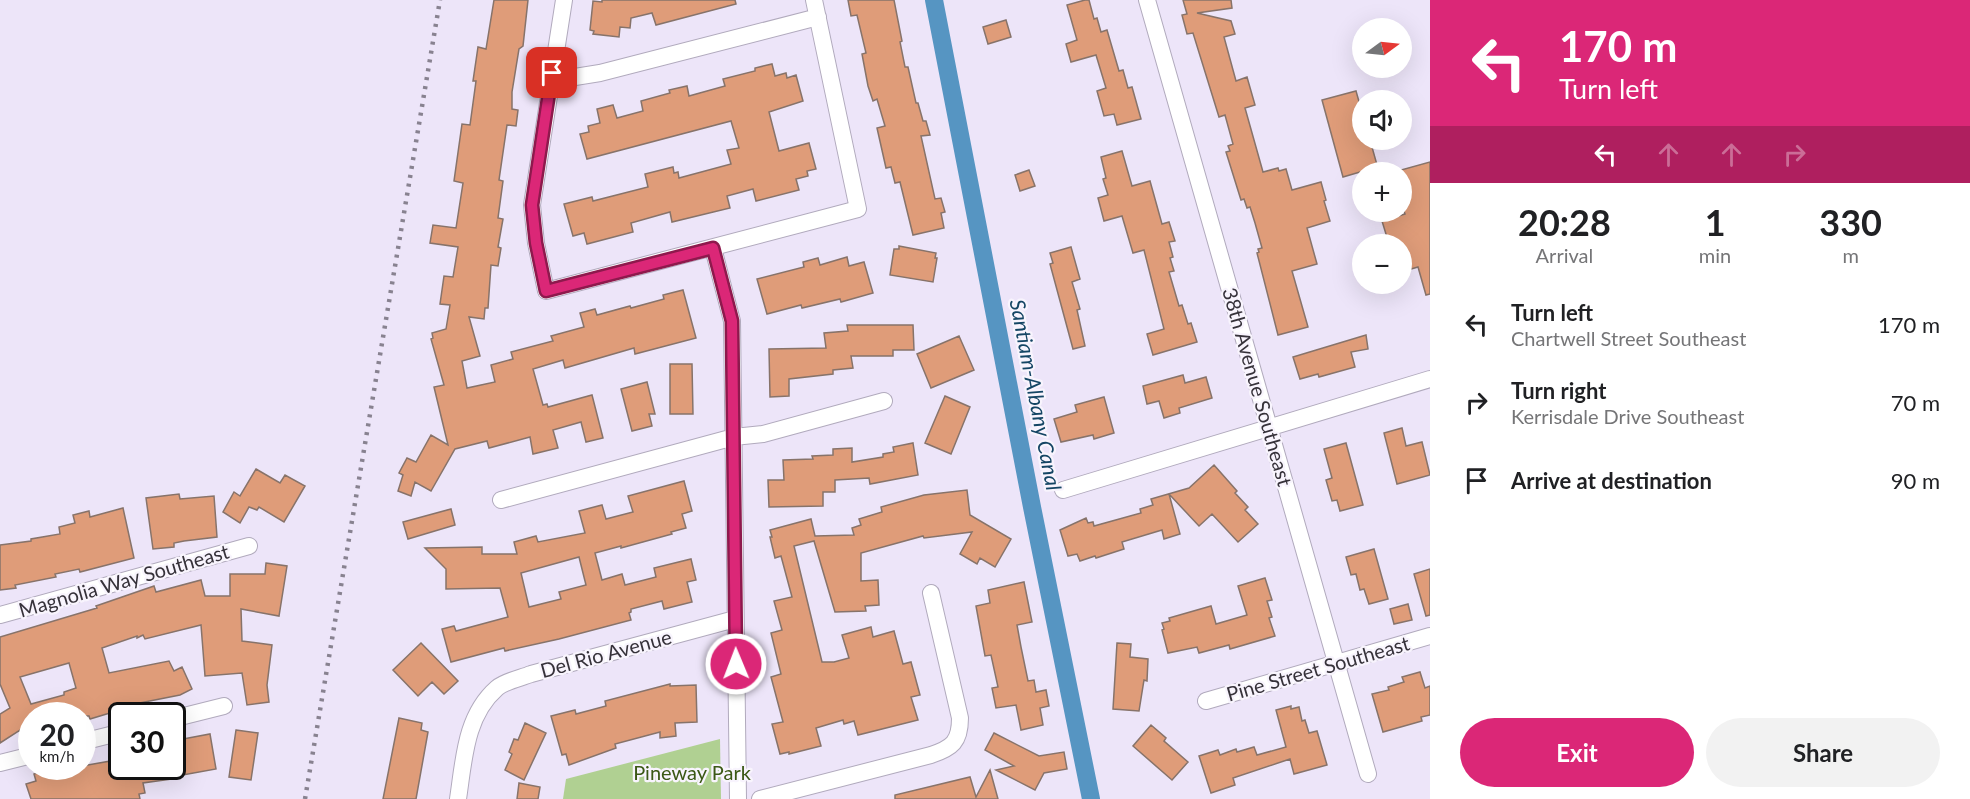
<!DOCTYPE html>
<html lang="en">
<head>
<meta charset="utf-8">
<style>
  body { margin:0; font-family:Lato,sans-serif; background:#f2f2f2; color:#202124; height:100vh; display:flex; flex-direction:column; font-size:22px; white-space:nowrap }
  * { box-sizing:border-box; margin:0 }
  p { font-size:20px; color:#757577 }
  .icon { flex:none; width:33px; height:33px; fill:none; stroke:currentColor; stroke-width:2; stroke-linecap:round; stroke-linejoin:round }
  .map { position:relative; flex:1; overflow:hidden }
  .details { display:flex; flex-direction:column; background:#fff; width:540px }
  .details>* { flex:none }
  .top-card { background:#db2777; color:#fff; overflow:hidden }
  .needle { width:39px; rotate:75deg }
  .fabs { position:absolute; left:1352px; top:18px; display:grid; gap:12px }
  .fabs a { display:grid; place-items:center; width:60px; height:60px; border-radius:50%; background:#fff; box-shadow:0 6px 24px #0002; font-size:30px }
  .speed { position:absolute; left:18px; top:702px; display:flex; gap:12px; font-size:30px; font-weight:700; text-align:center }
  .speed>* { display:grid; place-content:center; width:78px; height:78px; border-radius:50%; background:#fff; box-shadow:0 6px 24px #0002; line-height:1 }
  .speed small { font-size:15px; font-weight:400 }
  .speed .limit { border:3px solid #111; border-radius:9px; background:#fff; color:#111 }
  .pin { position:absolute; display:grid; place-items:center; width:51px; height:51px; color:#fff; margin:-26px; border-radius:12px; box-shadow:0 3px 9px #0006 }
  .me { position:absolute; width:66px; margin:-33px; rotate:359deg; stroke-linejoin:round; filter:drop-shadow(0 0 4px #0008) }
  .turn { display:flex; align-items:center; gap:21px; height:126px; padding:0 30px; font-size:27px }
  .turn .icon { width:78px; height:78px; stroke-width:2.5 }
  .turn b { display:block; font-size:42px; line-height:51px }
  .lanes { display:flex; align-items:center; height:57px; padding:0 30px; background:#0003; justify-content:center; gap:30px; direction:ltr }
  .lanes .off { opacity:.35 }
  .eta { display:flex; justify-content:space-evenly; align-items:center; height:102px; text-align:center }
  .eta b { font-size:36px; font-weight:700; line-height:42px }
  .button { display:flex; gap:12px; margin-top:auto; padding:12px 30px }
  .button a { flex:1; height:69px; border-radius:36px; background:#db2777; color:#fff; font-size:24px; font-weight:700; line-height:69px; text-align:center }
  .button a+a { background:#f2f2f2; color:#202124 }
  ul { padding:0; list-style:none }
  li { display:flex; align-items:center; gap:18px; height:78px; padding:0 30px }
  li div { flex:1 }
  li b { display:block; font-size:22px }
  li em { font-style:normal }
  main { display:flex; flex:1; min-height:0 }
  .map>svg:first-child { display:block }
  .green { fill:#b0d092 }
  .lines { fill:none; stroke-linecap:round; stroke-linejoin:round }
  .canal { stroke:#5695c2; stroke-width:18 }
  .building { fill:#df9c79; stroke:#87736a; stroke-width:1.5; fill-rule:evenodd }
  .street-casing { stroke:#b1aabd; stroke-width:18 }
  .street { stroke:#fff; stroke-width:16 }
  .rail { stroke:#888290; stroke-width:4.5; stroke-dasharray:3 6; stroke-linecap:butt }
  .route-casing { stroke:#8e194d; stroke-width:15 }
  .route { stroke:#db2777; stroke-width:10 }
  .labels { text-anchor:middle; stroke-width:4.5; stroke-linejoin:round; paint-order:stroke }
  .street-label { font-size:20px; fill:#36323a; stroke:#f8f4fd }
  .park-label { font-size:20px; fill:#3b5815; stroke:#f8f4fd }
  .water-label { font-size:21px; font-style:italic; fill:#144564; stroke:#f8f4fd }
</style>
</head>
<body>
<main>
<div class="map">
<svg width="1430" height="799" viewBox="0 0 1430 799">
  <rect width="100%" height="100%" fill="#ede5f9"/>
  <path class="green" d="M720 739 721 799H563L566 779Z"/>
  <g class="lines">
    <path class="canal" d="M934 0 1032 507 1091 799"/>
  </g>
  <path class="building" d="M494 0H528L523 46 519 49 512 92V109L518 110 516 126 507 125 499 180 503 181 498 218 503 219 498 247 501 248 498 266 491 265 488 308H485L484 319 469 317 480 356 462 361 467 388 495 382 491 365 513 359 511 352 553 341 551 336 584 327 580 313 595 309 597 315 630 306 631 308 664 299 663 295 683 290 696 338 635 354 634 348 565 368 563 360 533 369 543 405 547 404 548 407 592 395 603 438 586 442 581 422 553 430 558 448 533 454 530 437 489 448 487 441 455 449 431 491 415 482 411 496 398 491 403 475 399 473 407 458 416 462 431 435 448 445 434 387 444 385 431 339 433 338 432 333 446 329 450 305 440 304 444 276 453 277 458 247 430 243 433 225 456 228 463 183 454 181 462 124 470 125 476 81H473L478 47 486 49Z
    M602 0H735L736 4 656 25 652 13 631 18 630 28 620 27 619 37 593 34 594 31 590 30 593 1 602 2Z
    M848 0H894L902 41 900 42 905 67H908L916 103H918L923 121H926L930 135 921 136 935 199 941 198 945 212 941 213 944 228 913 235 900 182 895 183 891 167 886 168 877 128 885 126 877 99 873 101 868 86 862 54 866 53 857 15 851 16Z
    M1085 0H1089L1094 19 1097 18 1101 32 1107 30 1119 71 1123 70 1128 88 1132 87 1141 119 1117 125 1114 114 1104 116 1097 91 1106 88 1096 55 1071 62 1066 44 1077 40 1067 5Z
    M1183 0H1231L1232 8 1197 13 1231 21 1235 34 1224 37 1236 81 1247 77 1255 105 1245 108 1263 172 1278 168 1279 171 1286 169 1292 190 1321 182 1326 200 1324 201 1330 221 1307 228 1317 264 1292 271 1308 327 1278 335 1257 253 1259 252 1258 249 1262 248 1255 223 1250 207 1247 208 1244 199 1241 200 1226 152 1230 151 1228 146 1233 144 1225 115 1219 117 1193 33 1187 34 1182 15 1187 14Z
    M1006 20 1011 37 988 44 983 27Z
    M772 64 775 76 786 73 787 78 796 75 803 101 769 112 779 151 809 143 816 169 807 171 808 176 796 179 799 190 756 201 753 189 727 196 730 208 672 222 670 212 631 223 633 232 587 244 584 233 573 236 564 204 592 197 593 201 648 187 645 174 673 167 674 173 678 172 679 178 731 164 727 150 739 148 731 121 587 159 580 134 589 132 588 126 600 123 597 109 613 105 617 118 643 111 641 101 670 93 669 90 687 86 689 96 725 86 723 79 755 71V68Z
    M1356 91 1362 112V140H1370L1379 172H1360L1343 177 1322 100Z
    M1122 151 1132 186 1150 181 1162 224 1169 222 1175 241 1169 242 1173 257 1170 258 1174 271 1169 272 1179 306 1182 305 1188 324 1191 323 1197 342 1153 355 1147 334 1164 329 1144 250 1133 253 1122 216 1104 221 1098 198 1108 195 1103 179 1106 178 1101 157Z
    M1430 162V294L1426 295 1418 267 1401 272V244H1389L1382 221 1405 214 1401 202V170Z
    M1029 170 1035 186 1020 191 1015 175Z
    M899 246 936 253 935 258H937L933 282 890 275 894 249H899Z
    M1071 247 1080 279 1072 282 1080 309 1077 310 1085 346 1073 349 1050 264 1053 263 1050 253Z
    M847 257 849 266 864 262 873 293 841 302 840 299 802 308 801 305 767 314 757 279 804 267 803 262 818 258 820 265Z
    M847 325H913L914 350H893V356H851L853 368 833 370V374L789 379V396L770 397 769 349 826 348 824 333 848 331Z
    M1366 335 1368 349 1351 352 1355 367 1319 377 1318 374 1300 379 1293 357Z
    M959 336 974 370 931 388 917 354Z
    M670 364H692L693 414H670Z
    M1183 375 1185 383 1206 377 1212 398 1179 408 1180 413 1164 418 1159 401 1147 404 1143 386Z
    M647 382 655 414H649L652 426 632 431 621 389Z
    M945 396 970 407 951 454 925 443Z
    M1104 397 1114 433 1094 439 1093 435 1061 442 1054 419 1077 412 1075 405Z
    M1402 428 1406 446 1422 442 1430 475 1397 484 1384 433Z
    M913 443 918 475 870 484 869 478 835 480V492H823V506L769 507 768 480H784L783 460 813 459 812 456 833 455V449L852 448V462L883 457V454L894 452 893 447Z
    M1346 443 1363 505 1340 511 1337 500 1332 501 1326 480 1332 478 1324 449Z
    M1214 465 1237 491 1235 493 1248 507 1245 510 1258 524 1238 542 1212 514 1199 526 1169 494 1180 534 1164 539 1162 530 1122 542 1124 549 1096 558 1095 556 1080 561 1077 554 1068 556 1060 530 1086 518 1088 523 1093 522 1094 526 1141 513 1140 509 1153 505 1151 499 1189 488Z
    M256 469 280 483 285 475 305 486 284 522 259 507 257 510 249 507 240 523 223 512 234 492 240 496Z
    M684 481 692 511 682 514 686 528 671 532 672 534 621 548V546L595 553 602 580 622 574 625 585 656 577 654 568 691 559 696 580 687 582 692 602 664 609 662 601 631 609V612L629 613 631 620 559 639 505 651 504 648 451 662 442 629 454 626 456 631 508 617 500 588 446 589V569L425 548 482 547V554H517L514 542 536 536 538 542 585 533 579 511 602 505 606 519 633 512 628 496ZM579 557 586 585 559 592 561 599 529 607 521 573Z
    M967 490 970 515 1011 539 995 567 980 558 977 564 960 554 972 532 924 538 923 536 861 553V581L878 580 879 605 865 606 866 611 835 612 814 541 794 546 822 662H834L849 658 842 635 871 627 873 637 894 631 903 664 911 662 920 695 911 697 918 720 858 735 854 721 844 724 843 720 816 728 821 746 789 754V752L780 754 772 724 783 722 771 677 781 674 771 633 782 630 774 601 792 597 781 556 775 558 770 537H772L770 530 811 519 815 536 854 535 852 528 861 525 859 519 882 512 881 507 924 495Z
    M179 494 180 499 214 496 217 537 184 541 174 543V547L153 549 146 498Z
    M123 508 134 558 80 572 79 569 55 574 56 577 15 585 16 588 0 590V545L31 541V539L60 534 59 527 75 523 73 515 89 511 90 517Z
    M451 509 455 525 408 539 403 522Z
    M1374 549 1388 599 1369 604 1364 589 1360 590 1356 574 1351 575 1346 557Z
    M266 563 287 566 279 616 241 609 242 641 272 645 267 685 269 702 247 705 242 673 205 676 201 625 145 639 143 635 137 638V636L102 648 109 673 169 661 174 671 182 667 192 689 180 695 109 709 110 713 90 719 89 716H32V745H27L20 730 0 743V714L10 708 0 684V637L97 608 96 606 154 586 156 592 201 580 205 596H230V574H265ZM69 663 76 688 64 692V695L31 704 20 677Z
    M1430 569V615L1426 616 1414 574Z
    M1265 578 1272 600 1267 601 1272 617 1269 618 1275 636 1230 649 1229 645 1199 653 1197 647 1168 653 1162 630 1164 629 1162 623 1170 621 1169 618 1211 606 1216 624 1247 615 1238 586Z
    M1024 582 1032 622 1017 625 1021 647 1028 681 1034 680 1036 692 1046 690 1049 706 1040 708 1043 725 1021 730 1016 705 996 708 992 688 998 687 991 655 985 656 976 606 990 603 988 590Z
    M1408 604 1412 620 1394 624 1390 609Z
    M421 643 458 681 444 694 432 682 418 696 393 670Z
    M1117 643 1131 644 1130 657 1148 659 1147 681 1144 680 1139 711 1113 709Z
    M1420 672 1425 688 1430 686V715L1421 717 1422 721 1383 732 1372 694 1389 690 1388 687 1404 682 1402 677Z
    M670 684V686L696 685 697 722 675 723 676 736 660 738V732L615 744 616 748 569 765 566 754 562 755 551 716 575 710 576 714 606 706 605 701Z
    M1291 706V709L1299 707 1302 721 1305 720 1309 733 1317 731 1327 765 1294 774 1290 759 1233 778 1235 785 1211 793 1199 756 1218 750 1220 755 1236 749 1237 752 1254 747 1257 755 1286 747 1276 710Z
    M399 718 422 723 421 730 428 732 416 799H383Z
    M525 723 546 733 524 780 505 770 512 754 509 752 514 739 518 740Z
    M1151 725 1166 738 1164 741 1188 762 1172 780 1133 746Z
    M236 730 258 733 251 780 229 777Z
    M994 733 1039 756 1064 752 1067 769 1044 773 1035 790 996 770 1014 766 985 750Z
    M210 734 216 769 177 776 179 778 143 783 145 793 139 794 140 799H31L26 784 36 781 34 774 63 766H82L122 759V766H172V741Z
    M990 770 998 799H895V795L970 777 976 797Z
    M519 783 540 787 538 799H517Z"/>
  <g class="lines">
    <defs>
      <path id="street" d="M564 0 532 205 536 243 546 291 858 209 814 0
        M1147 0 1368 774
        M552 73 575 77 600 73 818 17
        M713 248 732 321 738 799
        M1063 490 1430 379
        M501 500 734 437 763 434 884 401
        M0 615 249 546
        M1206 701 1430 636
        M172 719 224 706
        M82 742 122 732
        M0 763 32 755
        M458 799C464 760 465 716 497 688 505 681 521 678 531 674L735 619
        M760 799 931 755C952 748 960 742 960 718L931 593"/>
    </defs>
    <use href="#street" class="street-casing"/>
    <use href="#street" class="street"/>
    <path class="rail" d="M305 799 440 0"/>
  </g>
  <g class="lines">
    <defs>
      <path id="route" d="M552 73 532 205 536 243 546 291 713 248 732 321 736 664"/>
    </defs>
    <use href="#route" class="route-casing"/>
    <use href="#route" class="route"/>
  </g>
  <g class="labels">
    <g class="street-label">
      <text transform="translate(1257 387) rotate(74)" y="7">38th Avenue Southeast</text>
      <text transform="translate(124 581) rotate(-16)" y="7">Magnolia Way Southeast</text>
      <text transform="translate(606 654) rotate(-15)" y="7">Del Rio Avenue</text>
      <text transform="translate(1318 669) rotate(-16)" y="7">Pine Street Southeast</text>
    </g>
    <g class="park-label">
      <text x="692" y="780">Pineway Park</text>
    </g>
    <g class="water-label">
      <text transform="translate(1035 395) rotate(79)" y="7">Santiam-Albany Canal</text>
    </g>
  </g>
</svg>
<div class="fabs">
<a><svg class="needle" viewBox="-14 -14 28 28"><path d="M0-13l5 13h-10z" fill="#e53935"/><path d="M0 13l5-13h-10z" fill="#757577"/></svg></a>
<a><svg class="icon" aria-label="sound" viewBox="0 0 24 24"><path d="M4 9h4l5-4v14l-5-4H4zM17 9q2 3 0 6"/></svg></a>
<a>+</a>
<a>−</a>
</div>
<div class="speed"><div>20<small>km/h</small></div><div class="limit">30</div></div>
<div class="pin" style="left:552px;top:73px;background:#d93025"><svg class="icon" aria-label="arrive" viewBox="0 0 24 24"><path d="M6 21V4h12l-3 4 3 4H6"/></svg></div>
<svg class="me" style="left:736px;top:664px" viewBox="-20 -20 40 40"><circle r="17" fill="#db2777" stroke="#fff" stroke-width="3"/><path d="M0-11L8 9 0 5-8 9z" fill="#fff"/></svg>
</div>
<section class="details">
<div class="top-card">
<div class="turn"><svg class="icon" aria-label="left" viewBox="0 0 24 24"><path d="M17 20v-9H6M10 6l-5 5 5 5"/></svg><div><b>170 m</b>Turn left</div></div>
<div class="lanes"><svg class="icon" aria-label="left" viewBox="0 0 24 24"><path d="M17 20v-9H6M10 6l-5 5 5 5"/></svg><svg class="icon off" aria-label="ahead" viewBox="0 0 24 24"><path d="M12 20V5M6 11l6-6 6 6"/></svg><svg class="icon off" aria-label="ahead" viewBox="0 0 24 24"><path d="M12 20V5M6 11l6-6 6 6"/></svg><svg class="icon off" aria-label="right" viewBox="0 0 24 24"><path d="M7 20v-9h11M14 6l5 5-5 5"/></svg></div>
</div>
<div class="eta">
<div><b>20:28</b><p>Arrival</p></div>
<div><b>1</b><p>min</p></div>
<div><b>330</b><p>m</p></div>
</div>
<ul>
<li><svg class="icon" aria-label="left" viewBox="0 0 24 24"><path d="M17 20v-9H6M10 6l-5 5 5 5"/></svg><div><b>Turn left</b><p>Chartwell Street Southeast</p></div><em>170 m</em></li>
<li><svg class="icon" aria-label="right" viewBox="0 0 24 24"><path d="M7 20v-9h11M14 6l5 5-5 5"/></svg><div><b>Turn right</b><p>Kerrisdale Drive Southeast</p></div><em>70 m</em></li>
<li><svg class="icon" aria-label="arrive" viewBox="0 0 24 24"><path d="M6 21V4h12l-3 4 3 4H6"/></svg><div><b>Arrive at destination</b></div><em>90 m</em></li>
</ul>
<div class="button"><a>Exit</a><a>Share</a></div>
</section>
</main>
</body>
</html>
